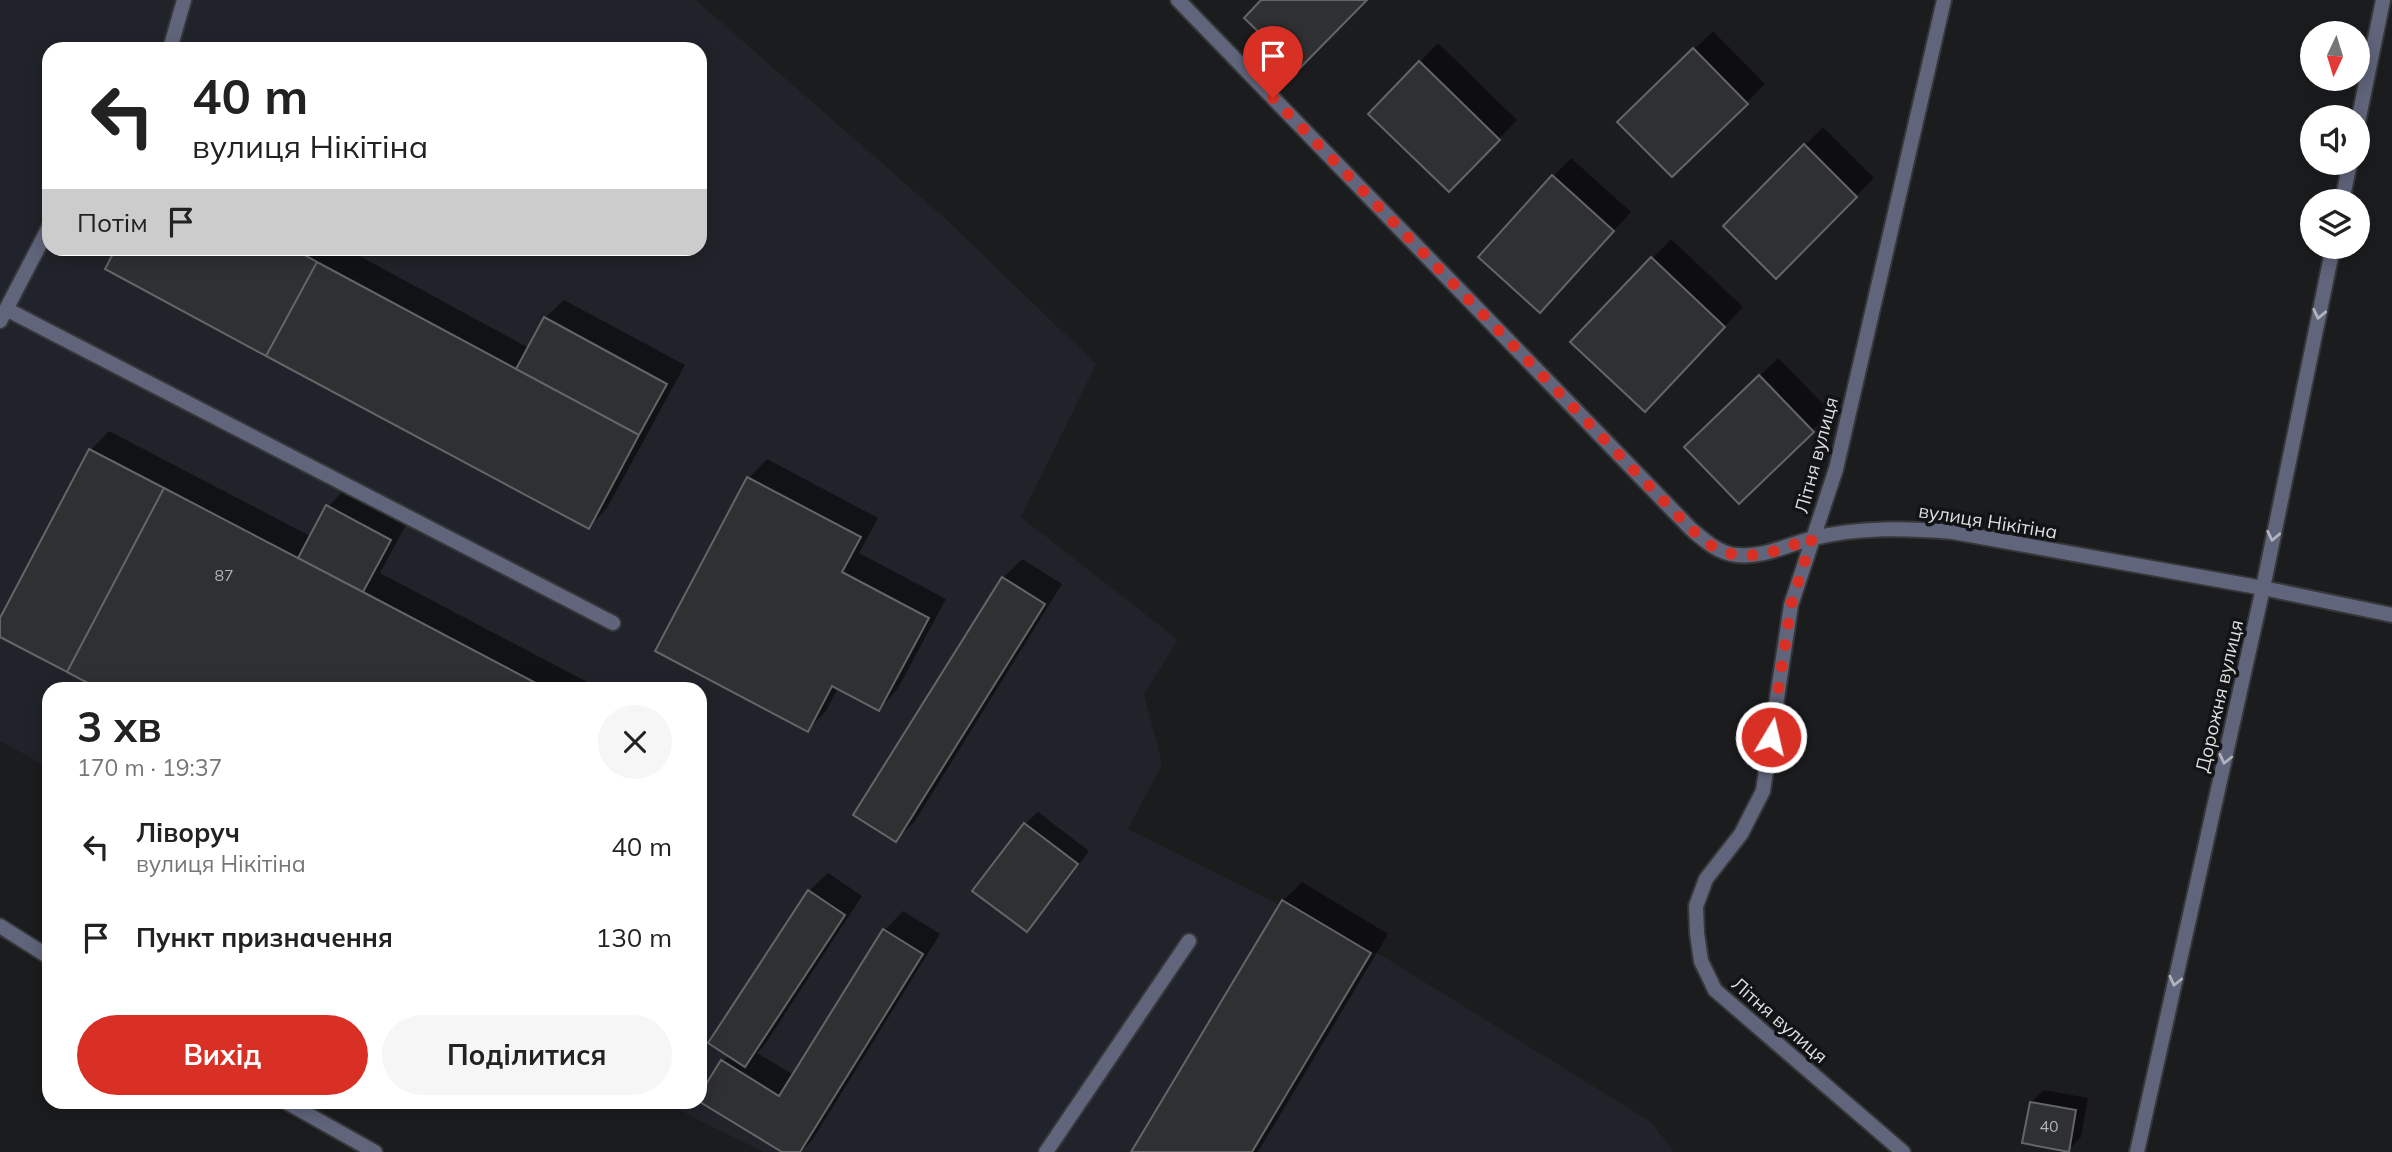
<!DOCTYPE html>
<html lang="uk">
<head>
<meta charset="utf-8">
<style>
  body { margin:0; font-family:Mulish,sans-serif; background:#f6f6f6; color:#222; height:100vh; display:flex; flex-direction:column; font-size:26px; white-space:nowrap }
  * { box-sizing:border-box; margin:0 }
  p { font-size:23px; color:#767676 }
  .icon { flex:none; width:38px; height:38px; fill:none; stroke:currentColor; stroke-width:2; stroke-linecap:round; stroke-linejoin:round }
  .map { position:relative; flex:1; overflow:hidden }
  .side { position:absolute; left:42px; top:682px; width:665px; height:427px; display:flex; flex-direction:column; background:#fff; border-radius:21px; box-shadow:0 4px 18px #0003 }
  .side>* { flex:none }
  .top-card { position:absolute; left:42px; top:42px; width:665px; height:214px; border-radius:21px; box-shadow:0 4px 18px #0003; background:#fff; color:#222; overflow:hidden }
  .needle { width:46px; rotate:184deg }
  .buttons { position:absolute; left:2300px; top:21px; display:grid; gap:14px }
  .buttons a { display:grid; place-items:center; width:70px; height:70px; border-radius:50%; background:#fff; box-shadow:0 4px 18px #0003; font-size:35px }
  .pin { position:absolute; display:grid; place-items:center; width:60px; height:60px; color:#fff; margin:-72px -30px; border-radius:50% 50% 50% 0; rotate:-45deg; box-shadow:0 0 7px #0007 }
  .pin .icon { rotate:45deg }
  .me { position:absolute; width:77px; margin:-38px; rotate:9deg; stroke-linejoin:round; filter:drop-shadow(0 0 5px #0008) }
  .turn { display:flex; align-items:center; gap:24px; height:147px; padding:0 35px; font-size:32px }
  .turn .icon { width:91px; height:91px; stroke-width:2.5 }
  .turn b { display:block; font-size:49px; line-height:60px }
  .then { display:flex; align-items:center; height:66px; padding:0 35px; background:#0003; gap:14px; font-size:26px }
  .round { display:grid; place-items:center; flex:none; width:74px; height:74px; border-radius:37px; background:#f6f6f6 }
  .summary { display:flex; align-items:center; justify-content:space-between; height:119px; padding:0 35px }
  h1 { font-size:42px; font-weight:700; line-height:52px }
  .action { display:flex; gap:14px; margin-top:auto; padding:14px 35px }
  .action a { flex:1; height:80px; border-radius:42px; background:#d93025; color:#fff; font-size:28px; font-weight:700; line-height:80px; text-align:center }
  .action a+a { background:#f6f6f6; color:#222 }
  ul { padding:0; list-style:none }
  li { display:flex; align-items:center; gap:21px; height:91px; padding:0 35px }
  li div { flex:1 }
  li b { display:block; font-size:26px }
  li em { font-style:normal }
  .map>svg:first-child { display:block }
  .built { fill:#21232a; fill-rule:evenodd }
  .shadow { fill:#0007 }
  .building { fill:#2f3032; stroke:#646568; stroke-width:2 }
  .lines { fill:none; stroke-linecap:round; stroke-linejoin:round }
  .service-casing { stroke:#363739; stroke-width:18 }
  .minor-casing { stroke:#363739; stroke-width:18 }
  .tertiary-casing { stroke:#363739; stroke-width:18 }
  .service { stroke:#61657c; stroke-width:14 }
  .minor { stroke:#61657c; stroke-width:14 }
  .tertiary { stroke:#61657c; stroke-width:14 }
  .oneway { stroke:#b2b4bd }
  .route { stroke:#d93025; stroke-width:12; stroke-dasharray:0 21.6 }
  .labels { text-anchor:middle; stroke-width:7; stroke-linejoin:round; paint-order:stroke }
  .number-label { font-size:16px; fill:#b2b3b4 }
  .street-label { font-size:19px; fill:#dedfe0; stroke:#121315 }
</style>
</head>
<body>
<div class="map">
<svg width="2392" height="1152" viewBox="0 0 2392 1152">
  <rect width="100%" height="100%" fill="#1b1c1e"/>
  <path class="built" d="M0 0H696L948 221 1096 364 1021 517 1178 640 1144 694 1162 764 1128 829 1384 957 1651 1122 1674 1152H764L664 1103 700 1102V690H49V768L0 741ZM49 49H700V248H49Z"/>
  <path class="shadow" d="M1713 31 1765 84 1746 103 1620 122Z
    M1438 43 1517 120 1449 190 1420 62Z
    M1823 127 1874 178 1776 276 1725 226Z
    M1571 158 1631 212 1558 292 1553 177Z
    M1671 239 1743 307 1663 391 1573 342Z
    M118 248H345L529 348 545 318 564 300 685 365 607 508 589 527Z
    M1778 358 1831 412 1739 502 1705 429Z
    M109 431 312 537 328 507 346 488 408 521 380 573 589 683 586 690H104L0 635V621L91 450Z
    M767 459 878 518 859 553 946 599 897 690 879 709 838 688 826 711 808 730 749 478Z
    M1022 559 1062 584 915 821 896 840 856 815 1003 578Z
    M1038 812 1089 851 1039 917 1026 930 1025 824Z
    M828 873 862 896 764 1046 757 1053 794 1075 885 930 903 911 940 934 813 1139 801 1152H785L700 1100V1097L722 1062 730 1054 809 891Z
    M1302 882 1388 934 1258 1152H1133L1283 901Z
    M2044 1090 2088 1098 2081 1137 2068 1150 2031 1102Z"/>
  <path class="building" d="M1261 0H1367L1298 70 1244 18Z
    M1693 48 1748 104 1672 177 1617 122Z
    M1419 61 1500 140 1449 192 1368 114Z
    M1804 144 1857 197 1776 279 1723 226Z
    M1552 175 1614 231 1540 313 1478 257Z
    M116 248H292L317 262 266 356 105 269Z
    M1651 257 1725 327 1645 412 1570 342Z
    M317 262 639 435 589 529 266 356Z
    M544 317 667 384 639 435 516 369Z
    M1759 375 1814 432 1739 504 1684 447Z
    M89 449 164 488 67 672 0 637V618Z
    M747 477 861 537 842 572 929 618 879 711 832 686 808 732 655 651Z
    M164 488 363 592 549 690H101L67 672Z
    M326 505 391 540 363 592 298 558Z
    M1002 577 1045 604 896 842 853 815Z
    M1024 823 1078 864 1027 932 972 891Z
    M808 890 845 915 745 1067 708 1043Z
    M1282 900 1371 953 1252 1152H1131Z
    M883 929 923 954 800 1152H782L700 1102V1094L721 1060 779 1096Z
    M2030 1102 2076 1110 2069 1152 2022 1143Z"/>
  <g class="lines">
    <defs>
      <path id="service" d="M170 49 184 0
        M6 309 613 623
        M0 321 49 227
        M1046 1152 1189 941"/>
      <path id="minor" d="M1178 0 1691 529C1704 540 1719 554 1737 555 1764 558 1788 544 1814 538 1860 527 1906 528 1953 532L2263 588 2392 615
        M2357 127 2383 0
        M2342 201 2350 163
        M1903 1152 1715 990 1701 961 1697 933 1696 906 1706 879 1741 834 1763 791 1791 605 1836 469 1944 0
        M2137 1152 2263 588 2333 247"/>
      <path id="tertiary" d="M0 926 49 957
        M286 1102 375 1152"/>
    </defs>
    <use href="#service" class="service-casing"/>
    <use href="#minor" class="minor-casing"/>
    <use href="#tertiary" class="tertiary-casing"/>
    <use href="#service" class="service"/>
    <use href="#minor" class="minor"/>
    <use href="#tertiary" class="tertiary"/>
  </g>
  <defs><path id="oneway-chevron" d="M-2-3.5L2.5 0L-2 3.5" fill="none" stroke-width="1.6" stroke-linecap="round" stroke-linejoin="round" transform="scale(1.75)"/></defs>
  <g class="oneway">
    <use href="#oneway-chevron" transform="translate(2319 314) rotate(102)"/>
    <use href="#oneway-chevron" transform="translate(2273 536) rotate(102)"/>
    <use href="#oneway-chevron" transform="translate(2225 759) rotate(103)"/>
    <use href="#oneway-chevron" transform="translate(2175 981) rotate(103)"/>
  </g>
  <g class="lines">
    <path class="route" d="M1273 98 1691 529C1699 536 1708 544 1717 549 1748 564 1782 549 1812 538L1791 605 1771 737"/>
  </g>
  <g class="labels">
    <g class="number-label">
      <text x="224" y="581">87</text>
      <text x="2049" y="1132">40</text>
    </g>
    <g class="street-label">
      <text transform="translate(1816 455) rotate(-75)" y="7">Літня вулиця</text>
      <text transform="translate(1988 521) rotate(9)" y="7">вулиця Нікітіна</text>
      <text transform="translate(2219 696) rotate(-77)" y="7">Дорожня вулиця</text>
      <text transform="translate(1780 1020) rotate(41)" y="7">Літня вулиця</text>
    </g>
  </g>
</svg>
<div class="buttons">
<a><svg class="needle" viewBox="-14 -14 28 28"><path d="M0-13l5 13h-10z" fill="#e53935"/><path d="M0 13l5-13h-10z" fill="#767676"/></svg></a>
<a><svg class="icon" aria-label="sound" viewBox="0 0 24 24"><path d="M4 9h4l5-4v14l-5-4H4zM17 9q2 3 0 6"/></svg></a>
<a><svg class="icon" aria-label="layers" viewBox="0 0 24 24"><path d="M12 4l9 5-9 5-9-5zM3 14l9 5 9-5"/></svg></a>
</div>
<div class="pin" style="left:1273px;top:98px;background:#d93025"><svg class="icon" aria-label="arrive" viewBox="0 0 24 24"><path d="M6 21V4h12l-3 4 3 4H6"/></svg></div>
<svg class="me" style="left:1771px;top:737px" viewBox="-20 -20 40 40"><circle r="17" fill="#d93025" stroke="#fff" stroke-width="3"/><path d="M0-11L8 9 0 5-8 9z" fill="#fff"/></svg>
<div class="top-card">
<div class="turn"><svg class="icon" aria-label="left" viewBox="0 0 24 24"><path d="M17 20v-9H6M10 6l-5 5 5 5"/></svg><div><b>40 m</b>вулиця Нікітіна</div></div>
<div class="then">Потім<svg class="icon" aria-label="arrive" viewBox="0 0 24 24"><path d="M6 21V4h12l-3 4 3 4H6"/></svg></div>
</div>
<section class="side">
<div class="summary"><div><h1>3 хв</h1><p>170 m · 19:37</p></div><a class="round"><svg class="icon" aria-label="close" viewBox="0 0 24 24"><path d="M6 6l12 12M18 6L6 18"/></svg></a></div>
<ul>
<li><svg class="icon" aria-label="left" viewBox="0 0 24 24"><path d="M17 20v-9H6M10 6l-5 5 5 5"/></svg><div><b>Ліворуч</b><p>вулиця Нікітіна</p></div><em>40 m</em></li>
<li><svg class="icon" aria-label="arrive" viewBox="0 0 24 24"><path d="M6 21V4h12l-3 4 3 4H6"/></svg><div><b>Пункт призначення</b></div><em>130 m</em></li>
</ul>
<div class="action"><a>Вихід</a><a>Поділитися</a></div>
</section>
</div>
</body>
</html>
